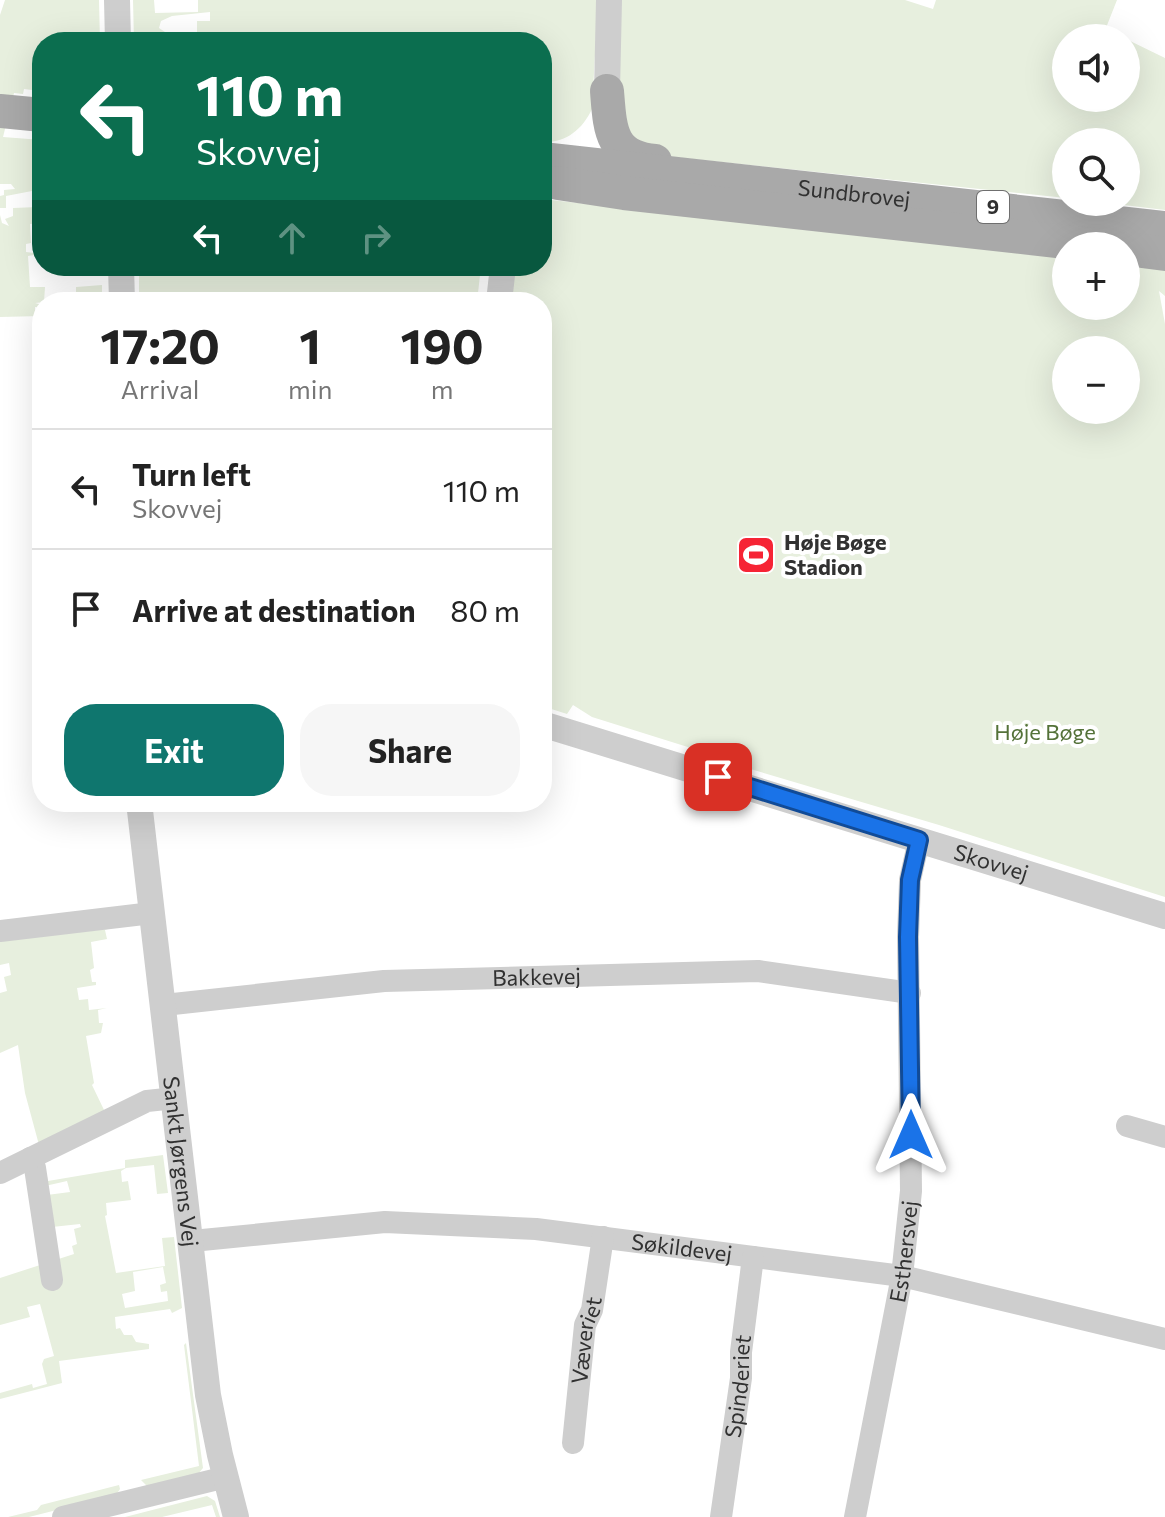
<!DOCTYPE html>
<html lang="en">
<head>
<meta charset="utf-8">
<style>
  body { margin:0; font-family:Commissioner,sans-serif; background:#f6f6f6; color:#222; height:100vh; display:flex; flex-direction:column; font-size:30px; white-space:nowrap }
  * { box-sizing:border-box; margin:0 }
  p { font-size:26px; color:#767676 }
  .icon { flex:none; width:44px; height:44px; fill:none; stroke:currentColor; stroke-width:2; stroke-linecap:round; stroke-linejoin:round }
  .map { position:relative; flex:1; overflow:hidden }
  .sheet { position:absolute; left:32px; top:292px; width:520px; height:520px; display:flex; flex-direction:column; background:#fff; border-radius:32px; box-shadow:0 8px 32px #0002 }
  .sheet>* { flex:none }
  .banner { position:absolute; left:32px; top:32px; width:520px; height:244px; border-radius:32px; box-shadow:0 8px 32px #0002; background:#0b6e4f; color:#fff; overflow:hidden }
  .controls { position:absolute; left:1052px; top:24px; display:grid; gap:16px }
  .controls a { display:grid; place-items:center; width:88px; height:88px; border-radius:50%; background:#fff; box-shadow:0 8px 32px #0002; font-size:40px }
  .pin { position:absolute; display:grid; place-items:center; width:68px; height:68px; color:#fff; margin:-34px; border-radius:16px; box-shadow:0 4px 12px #0006 }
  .me { position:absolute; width:88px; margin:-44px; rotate:0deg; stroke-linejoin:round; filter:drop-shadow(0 0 6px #0008) }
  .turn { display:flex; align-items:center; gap:28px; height:168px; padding:0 32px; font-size:36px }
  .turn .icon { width:104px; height:104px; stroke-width:2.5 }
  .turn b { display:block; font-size:56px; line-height:68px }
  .lanes { display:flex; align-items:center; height:76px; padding:0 32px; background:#0003; justify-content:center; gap:40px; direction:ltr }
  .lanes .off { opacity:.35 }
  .eta { display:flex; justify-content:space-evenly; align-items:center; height:136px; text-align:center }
  .eta b { font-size:48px; font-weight:700; line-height:56px }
  .button { display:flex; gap:16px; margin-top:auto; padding:16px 32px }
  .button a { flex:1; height:92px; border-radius:32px; background:#0f766e; color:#fff; font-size:32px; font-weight:700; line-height:92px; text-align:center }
  .button a+a { background:#f6f6f6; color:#222 }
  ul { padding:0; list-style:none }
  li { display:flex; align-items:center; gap:24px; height:120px; padding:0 32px; border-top:2px solid #e0e0e0 }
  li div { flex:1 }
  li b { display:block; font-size:30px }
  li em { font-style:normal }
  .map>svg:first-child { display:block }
  .green { fill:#e7efde; fill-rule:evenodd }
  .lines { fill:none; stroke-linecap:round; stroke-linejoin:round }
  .minor { stroke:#cecece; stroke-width:22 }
  .tertiary { stroke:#cecece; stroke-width:26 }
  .primary { stroke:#a9a9a9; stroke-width:34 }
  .route-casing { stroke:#114b97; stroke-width:20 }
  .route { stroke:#1a73e8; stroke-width:14 }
  .labels { text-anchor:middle; stroke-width:8; stroke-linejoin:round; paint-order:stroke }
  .shield { fill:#fff; stroke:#6f6f6f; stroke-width:2 }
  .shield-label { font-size:20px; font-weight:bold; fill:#313131 }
  .street-label { font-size:22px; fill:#313131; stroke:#fff }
  .poi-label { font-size:22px; font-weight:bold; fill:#313131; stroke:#fff; text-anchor:start }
  .park-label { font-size:22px; fill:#547239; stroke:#fff }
</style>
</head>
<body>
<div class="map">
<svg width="1165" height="1517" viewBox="0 0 1165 1517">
  <rect width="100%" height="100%" fill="#fff"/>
  <path class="green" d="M5 0H99L100 42H83V32L57 33V42H42V85L33 84 32 90 24 89 23 94 14 93 3 137 42 140V173L32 174V191L6 196V208H0V196L4 195V190L15 189 11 184H0V15Z
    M133 0H154L155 13 198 12V0H598L592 109C582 130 566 143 542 142V42H197V21H210V12L172 16 161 21 159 28 165 32V42H134Z
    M619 0H905L933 9 936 0H1117L1102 38H1066V98H1126V71L1131 53 1126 50V39L1165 58V210L1099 202H1126V142H1066V198L664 156 628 141 617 94Z
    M551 200 1066 257V306H1126V264L1165 270V296L1159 291 1165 324V897L939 825 727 762 726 759 592 717 573 705 567 714 542 706V302H509L513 266H542V203ZM1066 350H1126V410H1066Z
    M38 207 39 223 30 224 31 243 26 244V252L34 253V255L28 256 30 287H45L44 302 35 303 42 305V307H35V314L42 316 0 317V215L2 223 9 226 5 219 13 216V208Z
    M139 266H481L477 302H235L218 298 217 302H139Z
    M102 285V302H76V287Z
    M108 929 105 930 107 939 91 942 94 968 90 970 92 982H96V985L77 988 79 1000 88 999 89 1010 107 1008 98 1010 99 1023H103L101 1033 86 1036 94 1083 92 1085 105 1112 39 1145 25 1093 18 1045 0 1053V993L7 991 4 977 11 975 9 963 0 965V940Z
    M163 1155 168 1193 157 1194 154 1165 126 1168 121 1171 122 1182 128 1181 131 1200 106 1203 107 1215 105 1216 116 1273 165 1266 162 1238 174 1237 182 1308 172 1313 170 1309 115 1317 116 1329 120 1328 124 1335H132L136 1342 149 1344V1349L59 1361 62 1383 0 1399V1393L32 1384 33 1388 47 1384 42 1364 44 1359 54 1356 40 1304 27 1307 30 1317 0 1325V1278L74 1254 72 1246 77 1244 74 1229 81 1227 80 1224 52 1227 47 1195 70 1192 67 1181 45 1186 42 1165 46 1162 44 1165 48 1181 125 1168V1160ZM163 1267 166 1283 160 1285 161 1292 167 1291 168 1301 125 1308 122 1294 135 1291 133 1272Z
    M186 1343 203 1468 198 1474 148 1487 141 1480 199 1466 184 1345Z
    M119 1485 120 1489 116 1495 29 1517H8L37 1510 41 1505Z
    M207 1496 215 1501 220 1517H216L212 1505 162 1517H125Z"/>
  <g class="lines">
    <g class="minor">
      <path d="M0 931 152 913"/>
      <path id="s1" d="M164 1005 384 981 758 971 910 993"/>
      <path d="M1127 1126 1165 1137"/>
      <path d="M30 1158 35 1168 52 1280"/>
      <path d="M0 1173 147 1101 175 1098"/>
      <path id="s2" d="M192 1241 385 1222 536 1229 902 1276 1165 1339"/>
      <path id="s3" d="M573 1443 585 1325 592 1310 603 1237"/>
      <path d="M63 1517 226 1477"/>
      <path id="s4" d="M721 1517 741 1378V1352L753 1257"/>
      <path id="s5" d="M855 1517 902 1276 911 1191 908 937 910 880 919 840"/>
    </g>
    <g class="tertiary">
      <path d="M117 0 118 42"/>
      <path d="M607 91 609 0"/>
      <path d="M121 266 122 302"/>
      <path d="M499 302 503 266"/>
      <path id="s6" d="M542 724 1165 916"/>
      <path id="s7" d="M139 802 208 1395 220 1455 236 1517"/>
    </g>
    <g class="primary">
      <path d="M607 91C610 129 610 157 655 161"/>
      <path d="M0 111 42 115"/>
      <path id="s8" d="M542 159 1165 228"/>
      <path d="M558 183 624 193 1102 246"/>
      <path d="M1126 249 1165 254"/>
    </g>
  </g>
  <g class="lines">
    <defs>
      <path id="route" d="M718 777 919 840 910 880 908 937 911 1135"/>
    </defs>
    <use href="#route" class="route-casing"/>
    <use href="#route" class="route"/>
  </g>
  <defs>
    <symbol id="stadium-square" viewBox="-11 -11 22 22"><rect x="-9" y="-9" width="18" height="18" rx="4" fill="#f62435" stroke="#fff"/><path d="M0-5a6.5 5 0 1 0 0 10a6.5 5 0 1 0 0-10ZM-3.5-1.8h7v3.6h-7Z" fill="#fff"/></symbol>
  </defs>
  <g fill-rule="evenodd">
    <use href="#stadium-square" x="734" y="533" width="44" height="44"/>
  </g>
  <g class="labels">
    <rect class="shield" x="977" y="191" width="32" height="32" rx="6"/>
    <g class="shield-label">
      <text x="993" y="214">9</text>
    </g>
    <g class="street-label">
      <text dy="8" stroke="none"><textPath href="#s8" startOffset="314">Sundbrovej</textPath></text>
      <text dy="8" stroke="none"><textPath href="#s6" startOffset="470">Skovvej</textPath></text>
      <text dy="8" stroke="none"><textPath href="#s1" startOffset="374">Bakkevej</textPath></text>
      <text dy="8" stroke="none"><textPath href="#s7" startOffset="362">Sankt Jørgens Vej</textPath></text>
      <text dy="8" stroke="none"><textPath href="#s2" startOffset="492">Søkildevej</textPath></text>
      <text dy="8" stroke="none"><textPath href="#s5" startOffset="270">Esthersvej</textPath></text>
      <text dy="8" stroke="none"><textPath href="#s3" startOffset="104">Væveriet</textPath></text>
      <text dy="8" stroke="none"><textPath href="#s4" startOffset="132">Spinderiet</textPath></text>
    </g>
    <g class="poi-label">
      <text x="784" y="550">Høje Bøge<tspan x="784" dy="25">Stadion</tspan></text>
    </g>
    <g class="park-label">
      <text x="1045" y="740">Høje Bøge</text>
    </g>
  </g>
</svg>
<div class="controls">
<a><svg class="icon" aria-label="sound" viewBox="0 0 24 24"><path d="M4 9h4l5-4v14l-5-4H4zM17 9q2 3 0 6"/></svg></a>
<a><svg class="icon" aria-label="search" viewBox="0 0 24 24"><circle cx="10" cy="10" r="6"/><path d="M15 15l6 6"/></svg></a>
<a>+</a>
<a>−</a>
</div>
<div class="pin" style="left:718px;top:777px;background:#d93025"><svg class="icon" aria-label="arrive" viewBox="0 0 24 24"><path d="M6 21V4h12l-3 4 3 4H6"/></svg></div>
<svg class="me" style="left:911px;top:1135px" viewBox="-20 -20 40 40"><path d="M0-17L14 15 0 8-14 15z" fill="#1a73e8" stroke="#fff" stroke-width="4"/></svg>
<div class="banner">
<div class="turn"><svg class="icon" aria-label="left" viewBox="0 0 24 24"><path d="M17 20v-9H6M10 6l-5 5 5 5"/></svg><div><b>110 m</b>Skovvej</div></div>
<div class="lanes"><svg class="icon" aria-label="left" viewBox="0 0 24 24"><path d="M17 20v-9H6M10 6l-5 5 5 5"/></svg><svg class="icon off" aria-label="ahead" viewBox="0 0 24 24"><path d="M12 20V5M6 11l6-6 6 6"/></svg><svg class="icon off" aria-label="right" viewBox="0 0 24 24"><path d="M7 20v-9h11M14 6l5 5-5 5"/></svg></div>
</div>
<section class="sheet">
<div class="eta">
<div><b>17:20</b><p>Arrival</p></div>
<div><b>1</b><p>min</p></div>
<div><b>190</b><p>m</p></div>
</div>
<ul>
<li><svg class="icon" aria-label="left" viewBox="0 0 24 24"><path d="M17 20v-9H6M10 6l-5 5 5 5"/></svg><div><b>Turn left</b><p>Skovvej</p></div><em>110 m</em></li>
<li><svg class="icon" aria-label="arrive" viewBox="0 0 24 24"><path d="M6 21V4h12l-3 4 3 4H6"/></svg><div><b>Arrive at destination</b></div><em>80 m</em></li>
</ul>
<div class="button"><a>Exit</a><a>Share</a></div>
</section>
</div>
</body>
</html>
